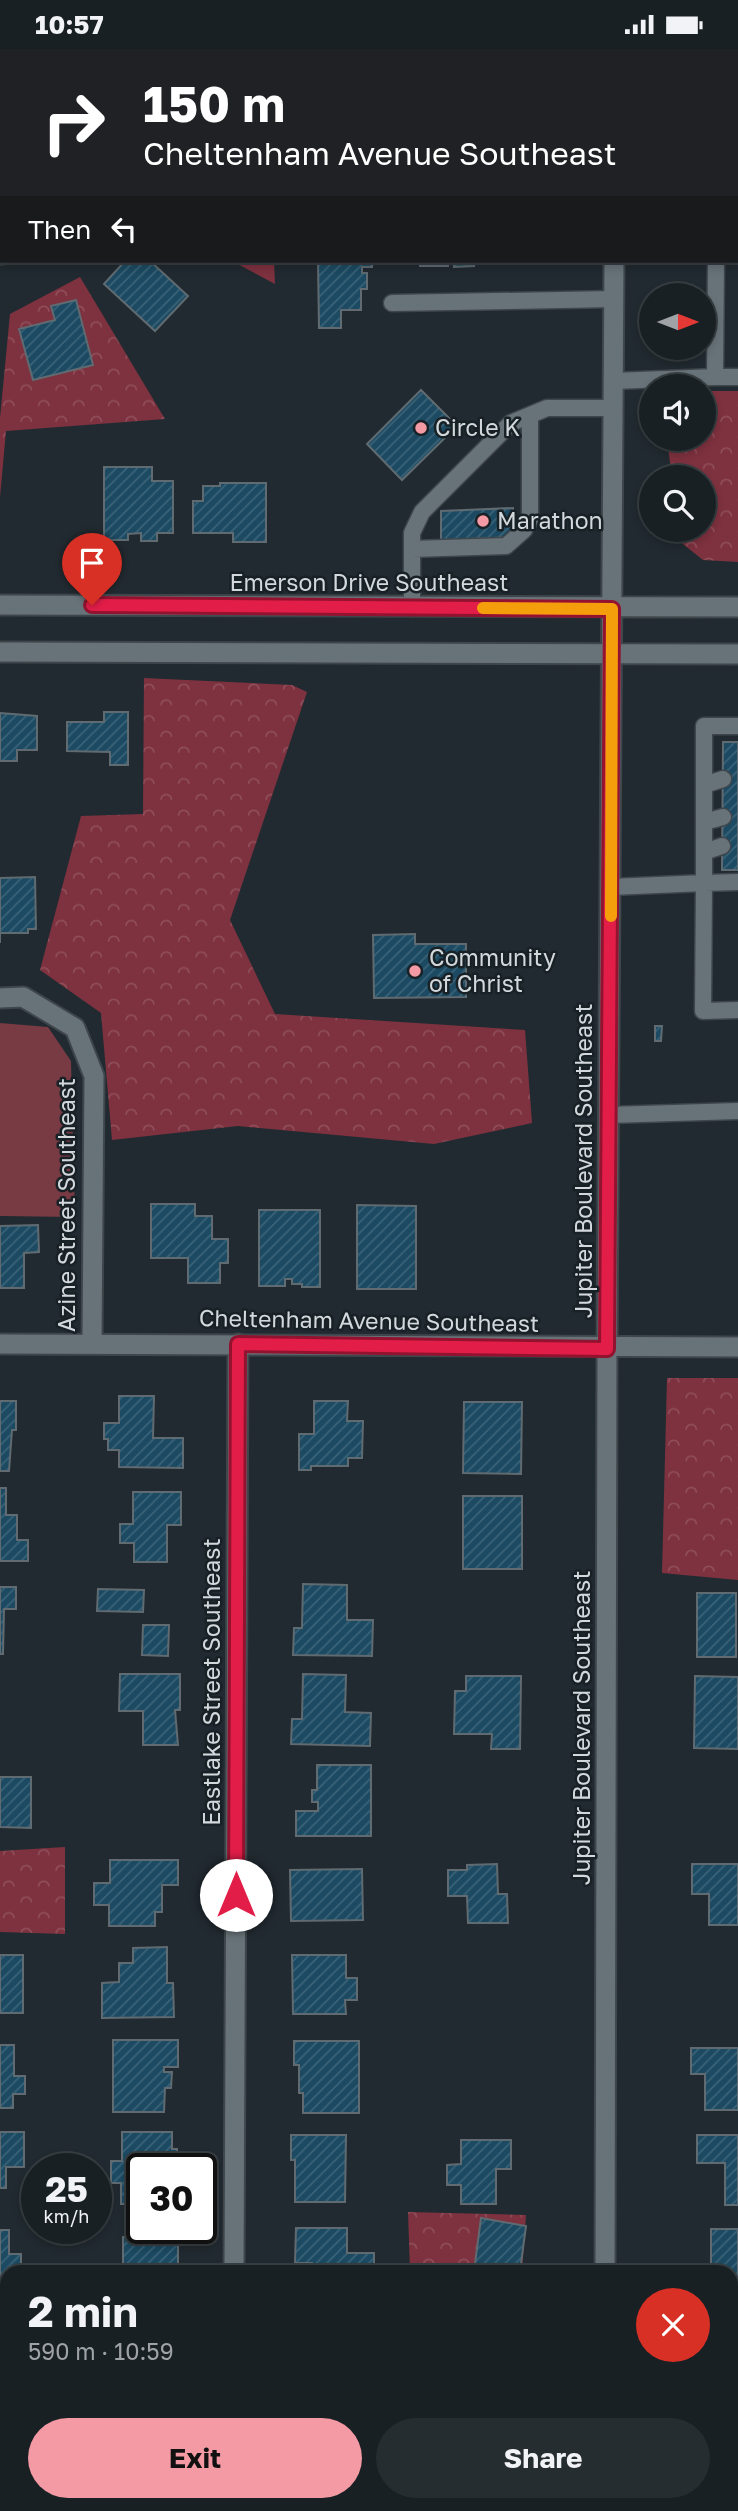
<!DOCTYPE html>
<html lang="en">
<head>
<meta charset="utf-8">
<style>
  body { margin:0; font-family:"Golos Text",sans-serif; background:#262d31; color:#f1f3f6; height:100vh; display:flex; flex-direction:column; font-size:26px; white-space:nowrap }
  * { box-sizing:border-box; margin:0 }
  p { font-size:23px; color:#9fa3a6 }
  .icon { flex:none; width:38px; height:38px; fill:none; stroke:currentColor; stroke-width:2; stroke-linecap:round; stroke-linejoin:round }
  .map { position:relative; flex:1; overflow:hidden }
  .drawer { position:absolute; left:0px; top:2216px; width:738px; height:247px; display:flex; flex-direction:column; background:#192024; border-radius:21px 21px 0 0; box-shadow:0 4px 10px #0003,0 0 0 2px #373e41 }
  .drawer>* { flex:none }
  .hud { position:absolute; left:0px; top:0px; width:738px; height:214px; box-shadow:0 4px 10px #0003,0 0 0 2px #373e41; background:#202124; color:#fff; overflow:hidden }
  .needle { width:46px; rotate:90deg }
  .fabs { position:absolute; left:639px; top:234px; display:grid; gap:14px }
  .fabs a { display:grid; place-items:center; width:77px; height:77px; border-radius:50%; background:#192024; box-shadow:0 4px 10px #0003,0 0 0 2px #373e41; font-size:35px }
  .speed { position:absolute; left:21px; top:2104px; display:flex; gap:14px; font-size:35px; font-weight:700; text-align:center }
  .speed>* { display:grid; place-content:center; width:91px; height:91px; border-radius:50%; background:#192024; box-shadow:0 4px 10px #0003,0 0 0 2px #373e41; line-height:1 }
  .speed small { font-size:18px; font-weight:400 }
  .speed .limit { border:4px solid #111; border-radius:10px; background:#fff; color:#111 }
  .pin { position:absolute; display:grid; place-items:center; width:60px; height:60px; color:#fff; margin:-72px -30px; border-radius:50% 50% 50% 0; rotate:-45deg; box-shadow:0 0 7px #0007 }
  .pin .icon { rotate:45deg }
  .me { position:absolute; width:77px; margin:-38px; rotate:0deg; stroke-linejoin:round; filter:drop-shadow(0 0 5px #0008) }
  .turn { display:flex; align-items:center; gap:24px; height:147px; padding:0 28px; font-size:32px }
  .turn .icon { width:91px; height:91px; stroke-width:2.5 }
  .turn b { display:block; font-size:49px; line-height:60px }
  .then { display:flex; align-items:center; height:66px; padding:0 28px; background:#0003; gap:14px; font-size:26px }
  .round { display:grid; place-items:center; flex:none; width:74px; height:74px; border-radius:37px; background:#262d31 }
  .summary { display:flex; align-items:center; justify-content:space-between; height:119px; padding:0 28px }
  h1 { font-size:42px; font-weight:700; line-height:52px }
  .action { display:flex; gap:14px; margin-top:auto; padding:14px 28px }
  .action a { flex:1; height:80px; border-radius:42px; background:#f49aa5; color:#111; font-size:28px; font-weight:700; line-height:80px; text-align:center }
  .action a+a { background:#262d31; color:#f1f3f6 }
  .status { display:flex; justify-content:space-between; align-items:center; height:49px; padding:0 35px; background:#192024; direction:ltr }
  .status svg { height:19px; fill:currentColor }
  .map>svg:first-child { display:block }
  .grass { fill:#783a43 }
  .forest { fill:url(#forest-crowns) }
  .building { fill:url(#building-hatch); stroke:#5f6a71; stroke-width:2 }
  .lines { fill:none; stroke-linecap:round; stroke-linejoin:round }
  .service-casing { stroke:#3e464b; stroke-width:19 }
  .minor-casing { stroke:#3e464b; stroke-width:23 }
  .tertiary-casing { stroke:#3e464b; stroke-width:23 }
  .service { stroke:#687379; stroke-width:16 }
  .minor { stroke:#687379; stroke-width:19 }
  .tertiary { stroke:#687379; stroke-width:19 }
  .route-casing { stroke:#92132f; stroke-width:18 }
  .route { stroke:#e11d48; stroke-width:12 }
  .slow { stroke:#f59e0b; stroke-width:12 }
  .poi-dot { fill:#f49aa5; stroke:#172126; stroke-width:2.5 }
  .labels { text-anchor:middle; stroke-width:5; stroke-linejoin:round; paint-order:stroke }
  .poi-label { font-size:23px; fill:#d2d8dc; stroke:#172126; text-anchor:start }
  .street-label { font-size:23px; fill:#d2d8dc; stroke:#172126 }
</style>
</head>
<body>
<div class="status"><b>10:57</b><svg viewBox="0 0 49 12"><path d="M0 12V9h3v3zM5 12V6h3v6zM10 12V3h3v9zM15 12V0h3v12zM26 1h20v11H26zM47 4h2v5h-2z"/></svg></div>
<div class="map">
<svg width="738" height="2462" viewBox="0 0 738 2462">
  <defs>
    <pattern id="forest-crowns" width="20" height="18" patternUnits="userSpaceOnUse" patternTransform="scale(1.75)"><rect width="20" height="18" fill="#7e313f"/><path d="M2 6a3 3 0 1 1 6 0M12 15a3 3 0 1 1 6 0" fill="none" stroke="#8f4e5a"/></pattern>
    <pattern id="building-hatch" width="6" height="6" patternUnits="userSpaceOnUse" patternTransform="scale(1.75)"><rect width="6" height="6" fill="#1b4a62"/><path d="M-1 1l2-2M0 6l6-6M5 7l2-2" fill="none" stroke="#3b6378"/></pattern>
  </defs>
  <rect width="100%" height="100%" fill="#212a30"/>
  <path class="grass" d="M0 974 48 978 71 1012 75 1168 0 1167Z"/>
  <path class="forest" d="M232 212H274L275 235Z
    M80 228 165 370 6 382 0 448V369L10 265Z
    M704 342H738V513L703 511 678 491 677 481H704V429H672L667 390H704Z
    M144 629 292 636 307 643 230 871 275 965 525 981 532 1074 434 1095 238 1077 112 1091 101 964 40 921 81 767 143 765Z
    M667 1329H738V1531L662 1524Z
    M65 1798V1885L0 1883V1802Z
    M408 2163 526 2166 522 2222H410Z
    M732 2450H738V2462H665V2455H732Z
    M70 2455H200V2462H70Z"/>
  <path class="building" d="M0 4H2L0 69Z
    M0 88H2V150H0Z
    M125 212H150L188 247 155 282 104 235Z
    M318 212H372V218H362V224H367V240H361V261H341V279H319Z
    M420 212H448V217H420Z
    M454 212H474V217L454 218Z
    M76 251 93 316 33 331 19 280 55 271 51 257Z
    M421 341 457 377 402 431 367 395Z
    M104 418H152V432H173V484H157V492H141V484L128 485V491H104Z
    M220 434H266V493H233V484H193V452H203V437H220Z
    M513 459 514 488 441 491V462Z
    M104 663H128V716H110V703L67 702V673H104Z
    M0 664 37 667V701H17V712H0Z
    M723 693H738V821H722Z
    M35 828 36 880H28V884H0V894V829Z
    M415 885V895H466V948L374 949 373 886Z
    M655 977H662L661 992H655Z
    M151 1155H195V1167H212V1190H228V1214H220V1234H188V1209H151Z
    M357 1156 416 1157V1240H357Z
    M259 1161H320V1238H302V1235H292V1230H285V1237H259Z
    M38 1176 39 1203 24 1204V1239H0V1177Z
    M119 1347H154L153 1389H183V1419L119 1418V1401H108V1390H104V1374H119Z
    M0 1352H16V1381H12L9 1422H0Z
    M314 1352H348L347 1372H363L362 1409H348V1417H311V1421H299V1385H314Z
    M464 1353H522L521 1425 463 1424Z
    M0 1439H6V1466H17V1491H28V1512H0Z
    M133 1443H181V1476H167V1513H134V1494H120V1475H133Z
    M463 1447H522V1520H463Z
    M303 1535 347 1536V1571H373L372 1607 293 1606 294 1579H302Z
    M0 1538H16V1560H4L3 1605H0Z
    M98 1540 144 1541 143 1563 97 1562Z
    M697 1544H736V1608H697Z
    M143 1576H169L168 1607 142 1606Z
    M120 1625H180V1661H175L178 1696H143V1662H119Z
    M303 1625 346 1626 345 1663 371 1664 370 1697 291 1695 292 1670H302Z
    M466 1627H521L520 1700H491L492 1685H454L455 1642H466Z
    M695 1627 738 1628V1700L694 1699Z
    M317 1716H371V1787H296V1762H318V1753H312V1741H317Z
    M0 1728H31V1779L0 1778Z
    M110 1811H178V1836H162V1863H155V1877H109V1856H94V1834H110Z
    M497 1815 498 1845H507L508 1874H468L467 1847H448V1821H467V1816Z
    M692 1815H738V1876H709V1845H692Z
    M362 1820 363 1871 291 1872 290 1821Z
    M167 1898V1934H173L174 1968 102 1969V1934L119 1933V1914H133V1899Z
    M0 1906H23V1964H0Z
    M292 1906H346V1929H357V1951H345L346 1965H293Z
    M113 1991H178V2018H164V2023H172L171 2039H165L164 2063H113Z
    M294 1992H359V2064H303V2044H299V2016H294Z
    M0 1996H14V2027H25V2045H13V2059H0Z
    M691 1999H738V2061H705V2025H691Z
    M0 2083H24V2118H6V2139H0Z
    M122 2083H172V2100H177V2119H142V2155H121V2134H111V2112H122Z
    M291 2086H346L345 2153H295V2111H291Z
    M697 2086H738V2156H725V2114H697Z
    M461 2091H511V2120H496V2155H461V2136H447V2116L461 2115Z
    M481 2169 526 2177 520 2222H474Z
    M135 2174H142V2179H178V2222H123V2188H135Z
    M296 2179H347V2204H374V2222H312V2214H295Z
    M711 2180H738V2250H732V2222H695V2218L711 2217Z
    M0 2181H9V2205H21V2219H9L7 2222V2238H0Z
    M0 2263H7V2340H0Z
    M732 2272H738V2335H732Z
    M0 2359H7V2407H0Z
    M732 2361H738V2431H732Z
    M0 2453 14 2455V2462H0Z
    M313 2455H357L358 2462H313Z
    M467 2455H515V2462H467Z"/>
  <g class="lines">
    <defs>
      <path id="service" d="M737 78H738
        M392 254 614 250
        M715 328H738
        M614 332 715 328 716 212
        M412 500 506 497 524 481 530 471V366
        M412 559V484L422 463 511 374 547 359H614
        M704 736 723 730
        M704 773 723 768
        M704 803 722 797
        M738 833 704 834 703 962 738 961
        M611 838 704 834V677H738
        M609 1066 738 1062"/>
      <path id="minor" d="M98 2V0
        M0 205H2
        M0 949 23 948 75 979 94 1027 92 1294
        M0 1295 738 1298
        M234 2222 238 1295
        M233 2462V2455"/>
      <path id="tertiary" d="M616 2V0
        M0 556 738 558
        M0 603 738 605
        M605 2222 607 1300 614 212
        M605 2455V2462"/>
    </defs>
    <use href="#service" class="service-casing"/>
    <use href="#minor" class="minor-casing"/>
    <use href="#tertiary" class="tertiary-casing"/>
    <use href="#service" class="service"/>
    <use href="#minor" class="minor"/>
    <use href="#tertiary" class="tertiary"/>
  </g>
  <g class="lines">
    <defs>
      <path id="route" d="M92 556 612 560 607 1300 238 1295 236 1846"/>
    </defs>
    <use href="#route" class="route-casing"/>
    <use href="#route" class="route"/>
    <path class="slow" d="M483 559 612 560 611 867"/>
  </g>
  <g class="poi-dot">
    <circle cx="421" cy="379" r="7"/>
    <circle cx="483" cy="472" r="7"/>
    <circle cx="415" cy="922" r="7"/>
  </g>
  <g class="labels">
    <g class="poi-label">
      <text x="435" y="387">Circle K</text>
      <text x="497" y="480">Marathon</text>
      <text x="429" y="917">Community<tspan x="429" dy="26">of Christ</tspan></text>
    </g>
    <g class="street-label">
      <text x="369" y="542">Emerson Drive Southeast</text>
      <text transform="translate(584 1112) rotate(-90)" y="8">Jupiter Boulevard Southeast</text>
      <text transform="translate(67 1156) rotate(-90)" y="8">Azine Street Southeast</text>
      <text transform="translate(369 1272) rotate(1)" y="8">Cheltenham Avenue Southeast</text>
      <text transform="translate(212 1633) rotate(-90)" y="8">Eastlake Street Southeast</text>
      <text transform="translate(582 1679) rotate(-90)" y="8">Jupiter Boulevard Southeast</text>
    </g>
  </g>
</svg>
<div class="fabs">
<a><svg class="needle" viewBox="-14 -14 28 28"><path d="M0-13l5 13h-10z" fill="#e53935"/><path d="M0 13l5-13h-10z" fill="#9fa3a6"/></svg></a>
<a><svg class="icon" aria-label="sound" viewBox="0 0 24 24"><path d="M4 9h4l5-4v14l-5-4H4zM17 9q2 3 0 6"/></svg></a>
<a><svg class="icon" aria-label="search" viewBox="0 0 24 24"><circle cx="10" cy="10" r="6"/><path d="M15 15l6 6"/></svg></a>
</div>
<div class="speed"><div>25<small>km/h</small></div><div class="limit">30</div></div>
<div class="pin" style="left:92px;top:556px;background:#d93025"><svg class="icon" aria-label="arrive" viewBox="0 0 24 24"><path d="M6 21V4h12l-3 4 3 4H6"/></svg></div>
<svg class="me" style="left:236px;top:1846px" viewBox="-20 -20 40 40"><circle r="19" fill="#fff"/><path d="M0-13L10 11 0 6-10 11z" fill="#e11d48"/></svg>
<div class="hud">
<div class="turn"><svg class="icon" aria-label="right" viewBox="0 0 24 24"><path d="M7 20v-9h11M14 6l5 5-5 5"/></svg><div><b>150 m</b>Cheltenham Avenue Southeast</div></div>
<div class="then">Then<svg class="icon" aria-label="left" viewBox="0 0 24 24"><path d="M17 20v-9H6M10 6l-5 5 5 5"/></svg></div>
</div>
<section class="drawer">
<div class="summary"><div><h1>2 min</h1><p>590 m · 10:59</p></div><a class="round" style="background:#d93025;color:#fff"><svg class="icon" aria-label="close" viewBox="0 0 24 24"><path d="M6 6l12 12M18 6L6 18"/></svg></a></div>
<div class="action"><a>Exit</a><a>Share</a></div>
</section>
</div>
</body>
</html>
